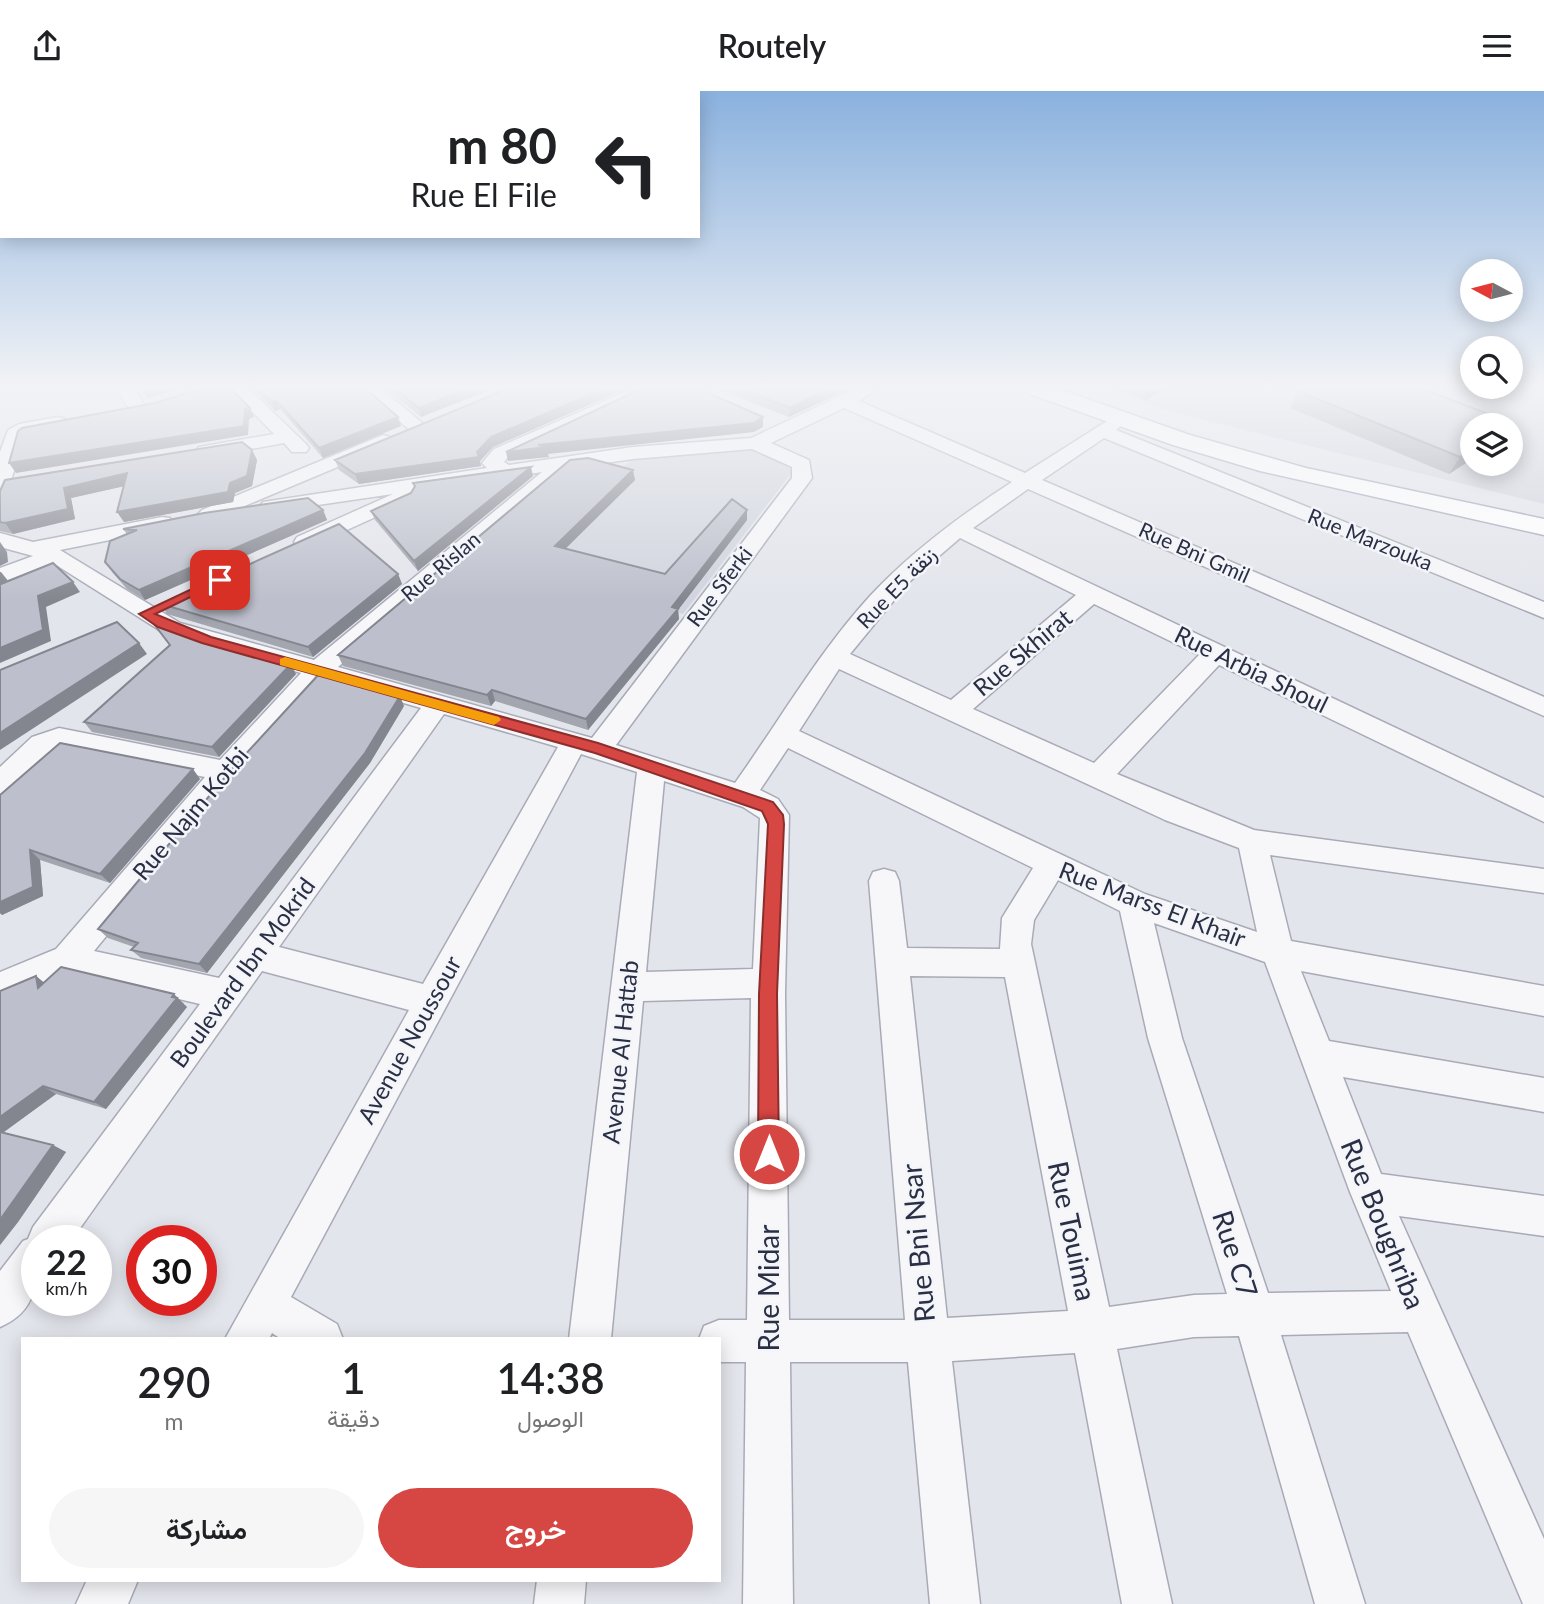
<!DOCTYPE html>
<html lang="ar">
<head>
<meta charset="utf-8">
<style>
  body { margin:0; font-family:Lato,Vazirmatn,sans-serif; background:#f6f6f6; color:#202124; direction:rtl; height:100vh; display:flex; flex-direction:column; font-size:26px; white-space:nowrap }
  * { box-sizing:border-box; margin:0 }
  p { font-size:23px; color:#757577 }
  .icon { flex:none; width:38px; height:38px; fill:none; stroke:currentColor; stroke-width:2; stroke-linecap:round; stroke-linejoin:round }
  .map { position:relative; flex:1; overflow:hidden; direction:ltr }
  .side { position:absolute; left:21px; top:1246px; width:700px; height:245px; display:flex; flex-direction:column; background:#fff; border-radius:0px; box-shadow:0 4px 18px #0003; direction:rtl }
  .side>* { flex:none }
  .guide { position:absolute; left:0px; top:0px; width:700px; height:147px; box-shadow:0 4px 18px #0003; direction:rtl; background:#fff; color:#202124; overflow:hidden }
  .needle { width:46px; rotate:277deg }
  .buttons { position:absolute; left:1460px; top:168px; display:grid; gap:14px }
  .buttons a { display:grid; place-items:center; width:63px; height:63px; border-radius:50%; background:#fff; box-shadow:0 4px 18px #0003; font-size:35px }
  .speed { position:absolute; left:21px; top:1134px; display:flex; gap:14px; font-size:35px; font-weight:700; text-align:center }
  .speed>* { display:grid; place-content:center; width:91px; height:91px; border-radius:50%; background:#fff; box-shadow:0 4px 18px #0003; line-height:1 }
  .speed small { font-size:18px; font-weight:400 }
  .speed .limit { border:10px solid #d22; background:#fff; color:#111 }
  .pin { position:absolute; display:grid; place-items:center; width:60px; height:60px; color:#fff; margin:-30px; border-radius:14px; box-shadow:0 4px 10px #0006 }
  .me { position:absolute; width:77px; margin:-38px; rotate:0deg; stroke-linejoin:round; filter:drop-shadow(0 0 5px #0008) }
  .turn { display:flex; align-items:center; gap:24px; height:147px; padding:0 28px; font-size:32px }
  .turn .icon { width:91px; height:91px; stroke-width:2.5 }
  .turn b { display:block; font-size:49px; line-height:60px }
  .eta { display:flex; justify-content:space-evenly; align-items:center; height:119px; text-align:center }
  .eta b { font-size:42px; font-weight:600; line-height:49px }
  .primary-button { display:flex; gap:14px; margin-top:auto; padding:14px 28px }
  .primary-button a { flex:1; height:80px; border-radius:42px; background:#d64643; color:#fff; font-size:28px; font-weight:600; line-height:80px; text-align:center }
  .primary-button a+a { background:#f6f6f6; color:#202124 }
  header { display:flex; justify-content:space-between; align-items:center; height:91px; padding:0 28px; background:#fff; font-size:32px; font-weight:600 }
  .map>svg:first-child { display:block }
  .built { fill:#d1d4de; fill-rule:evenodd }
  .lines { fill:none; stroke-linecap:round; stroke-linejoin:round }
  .minor-casing { stroke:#a8abb7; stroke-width:3 }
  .major-casing { stroke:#a2a7b9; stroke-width:3 }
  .minor { fill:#f7f7fa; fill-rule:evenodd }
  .major { fill:#fff; fill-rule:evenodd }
  .wall { fill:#a3a5af }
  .shaded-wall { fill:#84868f }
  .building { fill:#bdc0cc; stroke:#84868f; stroke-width:2 }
  .route { fill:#d64643; stroke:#8b2e2c; stroke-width:2 }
  .slow { fill:#f59e0b }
  .labels { text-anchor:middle; stroke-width:5; stroke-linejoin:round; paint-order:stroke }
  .far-street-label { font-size:21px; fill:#2a2f46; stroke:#f3f5f9 }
  .street-label { font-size:24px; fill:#2a2f46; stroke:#f3f5f9 }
  .near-street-label { font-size:28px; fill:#2a2f46; stroke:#f3f5f9 }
</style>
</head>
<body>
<header><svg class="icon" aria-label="menu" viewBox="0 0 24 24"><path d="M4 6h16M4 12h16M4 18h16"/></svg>Routely<svg class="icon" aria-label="share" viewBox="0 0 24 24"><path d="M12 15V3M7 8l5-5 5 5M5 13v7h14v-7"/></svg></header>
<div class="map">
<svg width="1544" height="1513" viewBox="0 0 1544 1513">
  <rect width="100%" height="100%" fill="#e3e5ec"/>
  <path class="built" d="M1108 298H1544V413L1168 320ZM1472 334H1510V373H1472Z
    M754 357 796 376 683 523 509 478 639 362Z"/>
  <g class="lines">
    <defs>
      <path id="minor" d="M116 298H134L147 318 144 322H132Z
        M230 298H249L306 353 309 357 306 361H292L284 352 206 366 199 364 196 360 199 356 274 343Z
        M362 298H382L427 336 425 340H411Z
        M632 298H656L508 366 504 371 509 374 633 356 751 347 855 298H878L859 310 1025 382 1118 323 1127 329 1116 339 1544 511V527L1104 347 1042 389 1544 606V625L1028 398 973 437 1544 707V731L1219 574 1117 683 1254 739 1544 778V802L1270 764 1291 850 1544 895V925L1301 880 1329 950 1544 987V1021L1343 986 1381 1083 1544 1105V1145L1399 1125 1544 1448V1513H1523L1408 1241 1281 1244 1365 1513H1315L1239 1245 1194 1246 1117 1258 1172 1513H1122L1075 1262 952 1270 980 1513H930L908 1271H790L793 1513H743L746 1271H719V1248H699L704 1235 719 1229H747L751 907 643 910 611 1248H569L637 681 581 663 291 1206 337 1233 343 1248H281L272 1242 269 1248H225L409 919 262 880 71 1150H37C37 1187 40 1219 0 1236V1180L23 1150 28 1148 33 1136 200 913 69 882 0 911V881L56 858 205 686 60 657 52 660 10 700 0 703V676L32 646 59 637 220 669 301 582 164 542 53 472 0 492V477L33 465 0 456V442L33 451 162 426 170 427 173 432 170 437 60 459 180 532 314 569 542 381 412 400 416 405 413 409 305 458 297 456 294 451 297 446 393 403 270 421 260 415 263 411 487 377 482 372 494 358ZM844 317 1012 391C961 424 912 460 870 505 818 562 780 629 735 692L616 654 812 387 809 369 771 352ZM752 358 792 376V387L592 647 338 576 571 377 633 368ZM960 447 1076 504 951 609 850 563 909 491ZM1094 513 1199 564 1094 672 973 618ZM839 578 1165 729 1239 757 1257 841 1145 803 799 640ZM324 589 421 617 219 887 94 860 236 687ZM444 623 558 656 423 893 279 856ZM788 657 1033 777 1002 827 1000 858 907 857 899 790 895 781 884 778 873 781 869 790 905 1229H789L785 903 789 724 778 708 760 699ZM664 690 743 716 760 727 753 878 646 881ZM1058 789 1120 820 1148 947 1227 1203 1194 1204 1109 1216 1031 853 1034 829ZM1154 832 1265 871 1350 1101 1391 1200 1268 1202 1182 947ZM910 885 1005 886 1068 1220 947 1227Z
        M58 326 65 328 67 332 65 336 24 346 10 393 0 399V361L8 339 19 333Z
        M383 344 390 346 393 350 390 354 216 427H202L198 423 202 419Z
        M87 1489H138L128 1513H76Z
        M537 1489H586L584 1513H534Z"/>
      <path id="major" d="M1027 298H1059L1190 344 1306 377 1544 428V444L1260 380 1173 354 1030 303Z"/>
    </defs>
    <use href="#minor" class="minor-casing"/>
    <use href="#major" class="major-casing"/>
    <use href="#minor" class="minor"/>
    <use href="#major" class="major"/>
  </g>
  <path class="wall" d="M253 298H366L398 326 401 335 323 367 280 318 275 320Z
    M386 298H492L421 326Z
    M507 298H625L493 356 480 370 481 375 359 393 339 379 335 369Z
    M717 298H849L789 326Z
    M1116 298H1166L1145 309Z
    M1298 300 1512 332 1510 334H1472V368L1449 383 1290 317Z
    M252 359 257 369 252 395 235 402 233 411 124 431V395L71 407 75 428 13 443 0 440V400Z
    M533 385 418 480 375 429 371 420 411 402 415 396 413 392Z
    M635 389 565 458 665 483 747 419V429L678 519 679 528 588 639 495 610 491 615 343 575 338 564Z
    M323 419 327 429 145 509 127 498 112 481 105 471 127 443 123 438Z
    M398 483 402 493 313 566 167 523 161 513Z
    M154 533 296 583 219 666 92 641 84 631 170 555Z
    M404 615 370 672 207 882 141 867 131 859 134 856 108 847 98 838Z
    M200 688 110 792 40 769 43 805 2 824 0 822V704Z
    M36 885 44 892 184 912 183 913 187 916 106 1018 56 1003 3 1041 66 1061 18 1131 0 1154V900Z"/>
  <path class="shaded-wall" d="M143 298H179L147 307Z
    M466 298H492L421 326 419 317Z
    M603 298H625L493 356 480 370 477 361 491 346Z
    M829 298H849L789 326 790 317Z
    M1148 298H1166L1145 309Z
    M276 309 280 318 275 320 271 310Z
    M250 317 254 326 249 328 248 344 16 382 9 372Z
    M398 326 401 335 323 367 319 357Z
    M763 326V336L754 341 548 363 549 366 508 370 506 361 538 354Z
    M1472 358V368L1449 383 1460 366Z
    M252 359 257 369 252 395 235 402 233 411 124 431 117 421Z
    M479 366 481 375 359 393 355 383Z
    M531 376 533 385 418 480 414 470Z
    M633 379 635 389 557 466 555 455Z
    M127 382 134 393 71 407 75 428 13 443 5 432 64 397Z
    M323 419 327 429 145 509 139 499Z
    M747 419V429L678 519 679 528 588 639 586 628Z
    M0 451 7 461 8 471 0 475Z
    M1 481 9 491 1 493Z
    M398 483 402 493 313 566 308 556Z
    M73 491 80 501 46 516 51 550 0 572V557L38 505Z
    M139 552 147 563 0 659V642Z
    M291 573 296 583 219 666 212 656Z
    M492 599 495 610 491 615 487 604Z
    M400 605 404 615 370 672 207 882 199 873Z
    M193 678 200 688 110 792 100 783Z
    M30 759 40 769 43 805 2 824 0 822V811Z
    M36 885 47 894 38 897Z
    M174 903 187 916 106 1018 94 1011Z
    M43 995 56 1003 0 1044V1026Z
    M53 1054 66 1061 18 1131 0 1154V1129Z"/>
  <path class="building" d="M200 298H231L250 317 245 318 244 335 9 372 18 340 22 337 155 312Z
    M258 298H366L398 326 319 357 276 309 271 310Z
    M395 298H466L419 317Z
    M507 298H603L491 346 477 361 479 366 355 383 335 369Z
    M641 298H699L763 326 754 332 538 354 547 356 506 361Z
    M741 298H829L790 317Z
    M1302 298H1423L1512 332 1508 334H1472V358L1460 366 1298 300Z
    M242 351 252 359 247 385 230 392 228 401 117 421 127 382 64 397 68 418 5 432 0 431V400L5 389Z
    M588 367 633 379 555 455 665 483 732 408 747 419 672 516 678 518 586 628 492 599 487 604 338 564 570 369Z
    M531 376 414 470 371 420 411 402 415 395 413 392Z
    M308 407 323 419 139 499 120 488 105 471 110 450 137 439 123 438 204 422Z
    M339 433 398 483 308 556 161 513Z
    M53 472 73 491 38 505 43 539 0 557V481L1 493Z
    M117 531 139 552 0 642V579Z
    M154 533 291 573 212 656 84 631 170 554Z
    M320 582 400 605 365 662 199 873 131 859 138 852 98 838 231 679Z
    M60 652 193 678 100 783 30 759 33 796 0 811V704Z
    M61 876 174 903 172 906 177 907 94 1011 43 995 0 1026V900L36 885 38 897Z
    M0 1041 53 1054 0 1129Z"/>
  <linearGradient id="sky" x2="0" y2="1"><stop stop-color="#8ab1de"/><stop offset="0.58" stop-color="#f2f3f6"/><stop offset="1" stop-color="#f2f3f6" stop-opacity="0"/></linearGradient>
  <rect width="1544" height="510" fill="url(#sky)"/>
  <path class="route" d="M215 487 226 489 155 523 211 546 598 652 773 711 783 724 784 733 777 903 779 1063 776 1070 769 1073 761 1070 758 1063 759 903 768 733 762 720 595 662 202 552 158 536 139 523Z"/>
  <path class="slow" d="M285 566 499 626 501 629 494 634 280 574V568Z"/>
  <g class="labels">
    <g class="far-street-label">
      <text transform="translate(1370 449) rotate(22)" y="7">Rue Marzouka</text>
      <text transform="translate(1194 462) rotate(24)" y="7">Rue Bni Gmil</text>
      <text transform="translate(441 476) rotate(-40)" y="7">Rue Rislan</text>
      <text transform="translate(720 496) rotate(-53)" y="7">Rue Sferki</text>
      <text transform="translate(897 497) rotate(-46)" y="7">Rue E5 زنقة</text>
    </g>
    <g class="street-label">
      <text transform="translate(1023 562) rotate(-40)" y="8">Rue Skhirat</text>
      <text transform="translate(1251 579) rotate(26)" y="8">Rue Arbia Shoul</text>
      <text transform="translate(191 723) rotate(-50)" y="8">Rue Najm Kotbi</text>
      <text transform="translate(1152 814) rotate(21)" y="8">Rue Marss El Khair</text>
      <text transform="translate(243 882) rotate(-54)" y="8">Boulevard Ibn Mokrid</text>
      <text transform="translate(410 949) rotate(-61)" y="8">Avenue Noussour</text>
      <text transform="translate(621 961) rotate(-84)" y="8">Avenue Al Hattab</text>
    </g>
    <g class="near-street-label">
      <text transform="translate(1383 1133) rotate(68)" y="10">Rue Boughriba</text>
      <text transform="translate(1072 1140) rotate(78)" y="10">Rue Touima</text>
      <text transform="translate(918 1152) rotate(-95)" y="10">Rue Bni Nsar</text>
      <text transform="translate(1235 1163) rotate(72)" y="10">Rue C7</text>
      <text transform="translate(769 1197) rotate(-90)" y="10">Rue Midar</text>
    </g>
  </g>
</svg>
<div class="buttons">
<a><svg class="needle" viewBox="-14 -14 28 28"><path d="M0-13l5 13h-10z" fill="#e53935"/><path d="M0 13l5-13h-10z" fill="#757577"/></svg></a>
<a><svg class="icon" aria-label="search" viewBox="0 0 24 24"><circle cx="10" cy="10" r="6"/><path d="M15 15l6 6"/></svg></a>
<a><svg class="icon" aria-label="layers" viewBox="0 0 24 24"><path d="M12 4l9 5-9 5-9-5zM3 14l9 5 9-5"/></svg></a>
</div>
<div class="speed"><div>22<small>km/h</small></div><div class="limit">30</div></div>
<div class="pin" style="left:220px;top:489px;background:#d93025"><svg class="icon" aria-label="arrive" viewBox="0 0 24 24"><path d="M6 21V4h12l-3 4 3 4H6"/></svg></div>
<svg class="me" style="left:769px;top:1063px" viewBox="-20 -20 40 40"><circle r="17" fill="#d64643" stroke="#fff" stroke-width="3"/><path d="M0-11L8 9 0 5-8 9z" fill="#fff"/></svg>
<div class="guide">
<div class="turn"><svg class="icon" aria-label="left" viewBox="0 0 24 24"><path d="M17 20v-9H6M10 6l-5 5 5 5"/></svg><div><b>80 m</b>Rue El File</div></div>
</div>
<section class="side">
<div class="eta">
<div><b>14:38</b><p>الوصول</p></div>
<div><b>1</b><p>دقيقة</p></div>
<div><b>290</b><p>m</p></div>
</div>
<div class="primary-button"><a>خروج</a><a>مشاركة</a></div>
</section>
</div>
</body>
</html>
